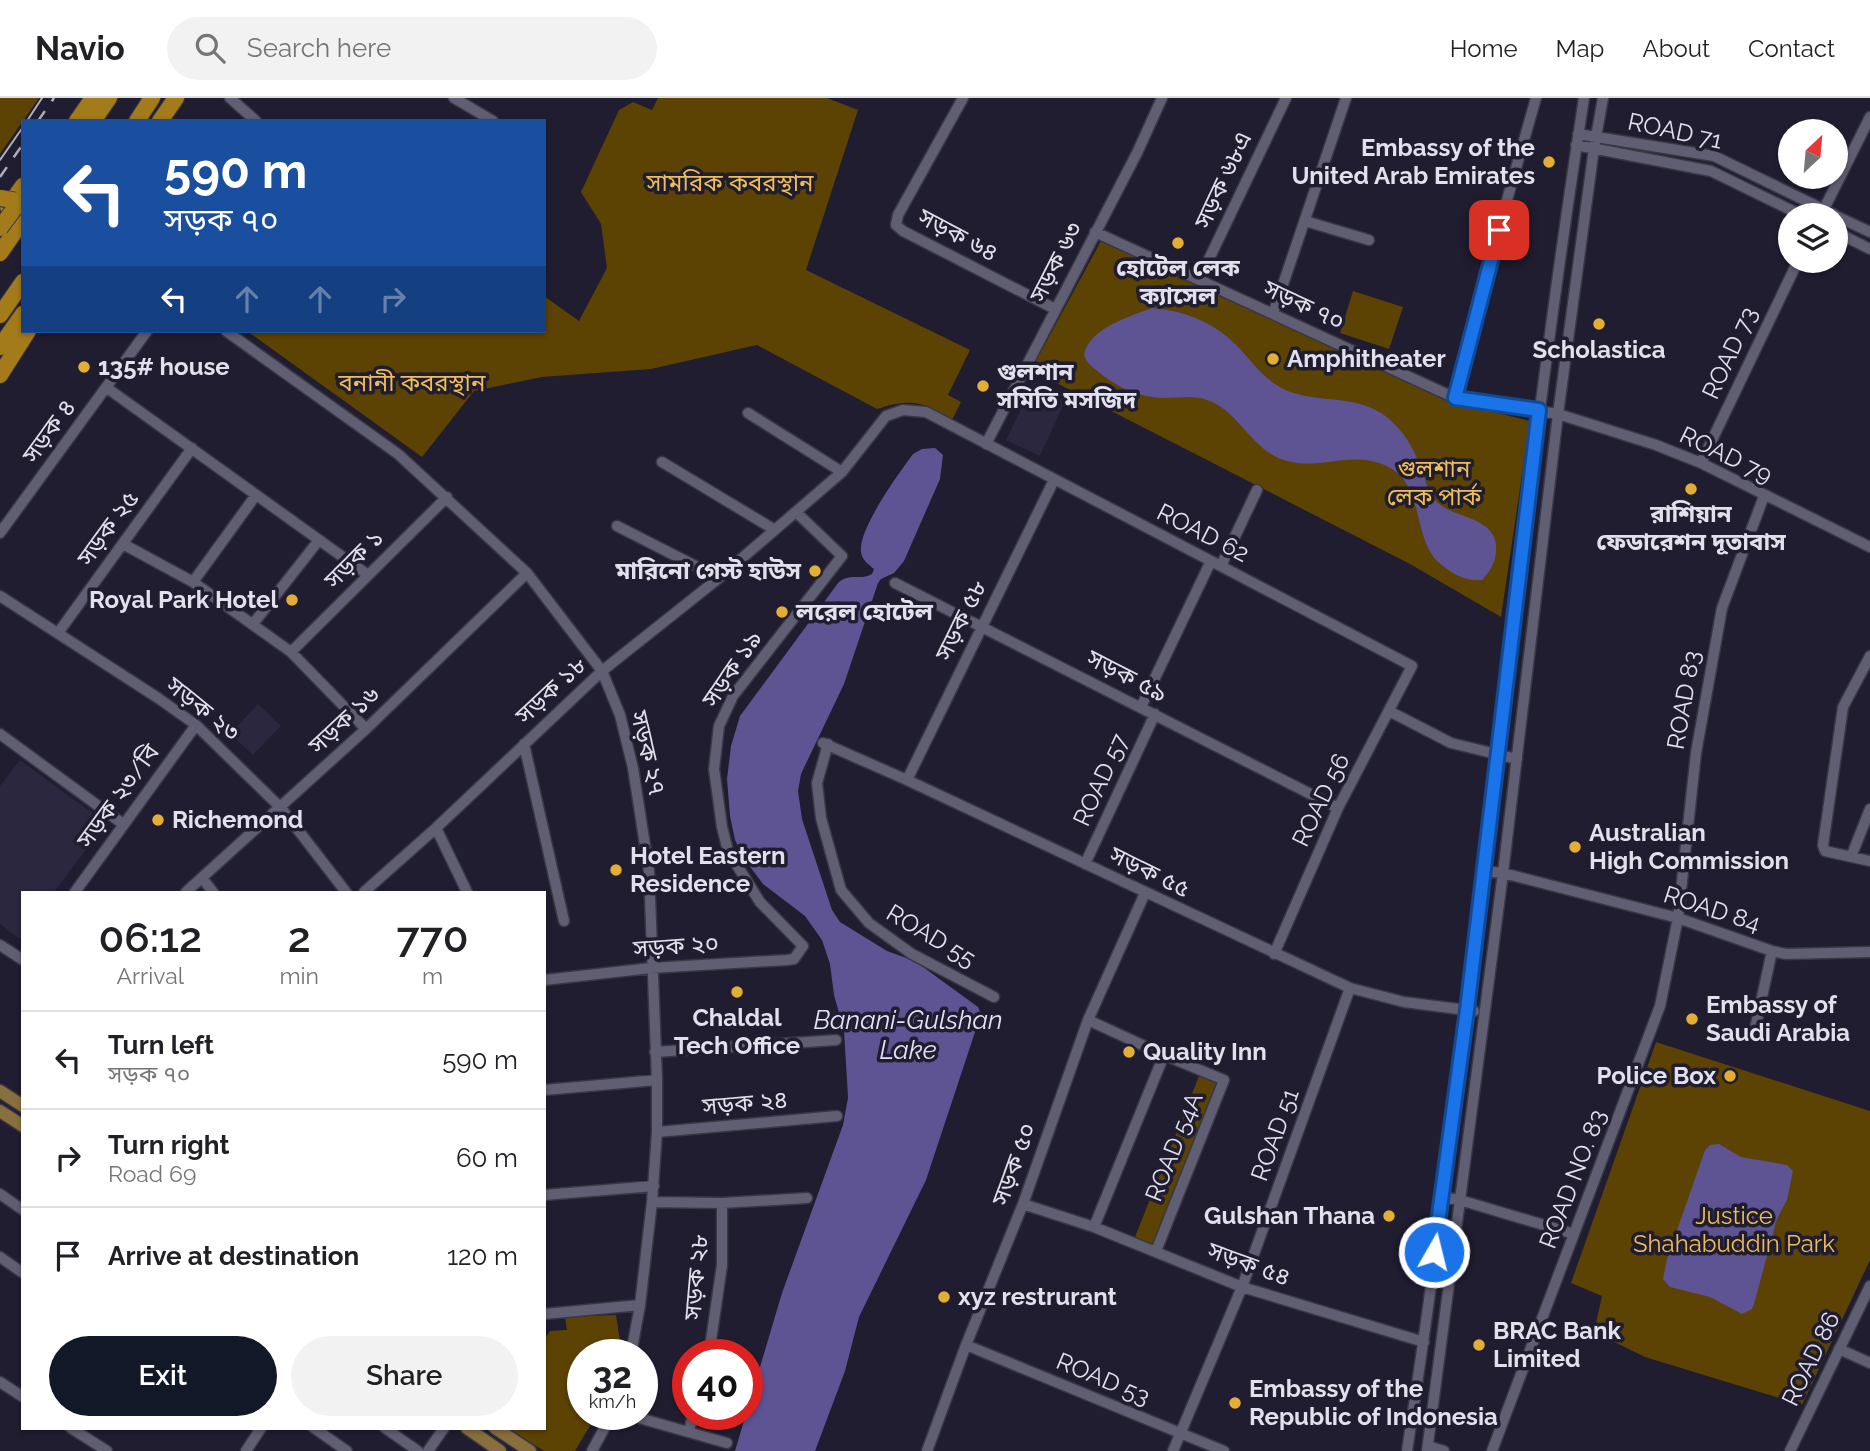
<!DOCTYPE html>
<html lang="en">
<head>
<meta charset="utf-8">
<style>
  body { margin:0; font-family:Raleway,"Noto Sans Bengali",sans-serif; background:#f2f2f2; color:#202124; height:100vh; display:flex; flex-direction:column; font-size:26px; white-space:nowrap }
  * { box-sizing:border-box; margin:0 }
  p { font-size:23px; color:#757577 }
  .icon { flex:none; width:38px; height:38px; fill:none; stroke:currentColor; stroke-width:2; stroke-linecap:round; stroke-linejoin:round }
  .map { position:relative; flex:1; overflow:hidden }
  .details { position:absolute; left:21px; top:793px; width:525px; height:539px; display:flex; flex-direction:column; background:#fff; border-radius:0px; box-shadow:0 2px 5px #0004 }
  .details>* { flex:none }
  .guide { position:absolute; left:21px; top:21px; width:525px; height:214px; border-radius:0px; box-shadow:0 2px 5px #0004; background:#1a4fa0; color:#fff; overflow:hidden }
  .needle { width:46px; rotate:26deg }
  .controls { position:absolute; left:1778px; top:21px; display:grid; gap:14px }
  .controls a { display:grid; place-items:center; width:70px; height:70px; border-radius:50%; background:#fff; box-shadow:0 2px 5px #0004; font-size:35px }
  .speed { position:absolute; left:567px; top:1241px; display:flex; gap:14px; font-size:35px; font-weight:700; text-align:center }
  .speed>* { display:grid; place-content:center; width:91px; height:91px; border-radius:50%; background:#fff; box-shadow:0 2px 5px #0004; line-height:1 }
  .speed small { font-size:18px; font-weight:400 }
  .speed .limit { border:10px solid #d22; background:#fff; color:#111 }
  .pin { position:absolute; display:grid; place-items:center; width:60px; height:60px; color:#fff; margin:-30px; border-radius:14px; box-shadow:0 4px 10px #0006 }
  .me { position:absolute; width:77px; margin:-38px; rotate:8deg; stroke-linejoin:round; filter:drop-shadow(0 0 5px #0008) }
  .turn { display:flex; align-items:center; gap:24px; height:147px; padding:0 28px; font-size:32px }
  .turn .icon { width:91px; height:91px; stroke-width:2.5 }
  .turn b { display:block; font-size:49px; line-height:60px }
  .lanes { display:flex; align-items:center; height:66px; padding:0 28px; background:#0003; justify-content:center; gap:35px; direction:ltr }
  .lanes .off { opacity:.35 }
  .eta { display:flex; justify-content:space-evenly; align-items:center; height:119px; text-align:center }
  .eta b { font-size:42px; font-weight:600; line-height:49px }
  .action { display:flex; gap:14px; margin-top:auto; padding:14px 28px }
  .action a { flex:1; height:80px; border-radius:42px; background:#111827; color:#fff; font-size:28px; font-weight:600; line-height:80px; text-align:center }
  .action a+a { background:#f2f2f2; color:#202124 }
  ul { padding:0; list-style:none }
  li { display:flex; align-items:center; gap:21px; height:98px; padding:0 28px; border-top:2px solid #e0e0e0 }
  li div { flex:1 }
  li b { display:block; font-size:26px }
  li em { font-style:normal }
  header { display:flex; align-items:center; gap:42px; box-sizing:border-box; height:98px; padding:0 35px; background:#fff; border-bottom:2px solid #e0e0e0 }
  header strong { font-size:33px }
  nav { display:flex; gap:38px; margin-inline-start:auto; font-size:24px }
  .search { width:490px; height:63px; background:#f2f2f2; display:flex; align-items:center; gap:18px; box-sizing:border-box; padding:0 24px; border-radius:38px; color:#757577; font-size:26px }
  .map>svg:first-child { display:block }
  .built { fill:#2a273e }
  .green { fill:#5c4203 }
  .water { fill:#5e5393 }
  .lines { fill:none; stroke-linecap:round; stroke-linejoin:round }
  .minor-casing { stroke:#393745; stroke-width:13 }
  .major-casing { stroke:#393745; stroke-width:15 }
  .highway-casing { stroke:#393745; stroke-width:18 }
  .minor { stroke:#605e72; stroke-width:10 }
  .major { stroke:#896f3e; stroke-width:12 }
  .highway { stroke:#a47b1b; stroke-width:16 }
  .tram { stroke:#b1afbd; stroke-width:2 }
  .rail { stroke:#b1afbd; stroke-width:2.5; stroke-dasharray:12 12; stroke-linecap:butt }
  .highway-bridge-casing { stroke:#393745; stroke-width:18; stroke-linecap:butt }
  .highway-bridge { stroke:#a47b1b; stroke-width:16 }
  .route-casing { stroke:#114b97; stroke-width:18 }
  .route { stroke:#1a73e8; stroke-width:12 }
  .poi-dot { fill:#e3ae35; stroke:#1f1d2f; stroke-width:2.5 }
  .labels { text-anchor:middle; stroke-width:7; stroke-linejoin:round; paint-order:stroke }
  .street-label { font-size:24px; fill:#e1e0ec; stroke:#1f1d2f }
  .poi-label { font-size:24px; font-weight:bold; fill:#e1e0ec; stroke:#1f1d2f; text-anchor:start }
  .park-label { font-size:24px; fill:#eebd58; stroke:#1f1d2f }
  .water-label { font-size:26px; font-style:italic; fill:#e3e2f5; stroke:#1f1d2f }
</style>
</head>
<body>
<header>
<strong>Navio</strong>
<div class="search"><svg class="icon" aria-label="search" viewBox="0 0 24 24"><circle cx="10" cy="10" r="6"/><path d="M15 15l6 6"/></svg>Search here</div>
<nav><a>Home</a><a>Map</a><a>About</a><a>Contact</a></nav>
</header>
<div class="map">
<svg width="1870" height="1353" viewBox="0 0 1870 1353">
  <rect width="100%" height="100%" fill="#1f1d2f"/>
  <path class="built" d="M1034 284 1067 299 1040 358 1006 342Z
    M258 606 281 628 253 657 230 636Z
    M20 662 106 725 54 794H23V838L20 841 0 826V688Z"/>
  <path class="green" d="M0 0H39L0 56Z
    M658 0H827L858 12 806 172 970 252 948 297 961 304 952 322C925 303 909 300 877 311L757 247 651 271 542 279 474 293 422 359 247 233H544V198L579 223 607 170 601 126 581 94 619 12 633 4 652 12Z
    M1101 143 1453 304 1530 323 1501 519 1410 466 1031 272Z
    M1353 193 1403 209 1389 251 1340 235Z
    M1656 944 1870 1013V1162L1802 1307 1645 1259 1594 1234 1602 1198 1571 1185Z
    M1201 973 1224 982 1156 1153 1133 1144Z
    M616 1217 620 1243 616 1256H583V1316H597L575 1353H544L507 1330H544V1242L550 1233 567 1232 565 1219Z"/>
  <path class="water" d="M1152 210C1185 213 1214 224 1237 248 1250 261 1259 275 1275 286 1306 308 1349 294 1381 315 1403 330 1414 350 1423 375 1426 385 1429 395 1436 403 1451 419 1485 418 1494 439 1500 455 1493 471 1482 482 1468 483 1458 479 1447 471 1443 468 1438 464 1435 461 1409 429 1428 371 1366 362 1343 359 1320 368 1297 365 1252 360 1242 313 1207 302 1193 297 1179 300 1165 300 1141 300 1120 291 1101 276 1094 270 1087 266 1084 257 1089 230 1129 219 1152 210Z
    M935 350 943 357 940 381 904 463 894 475 881 481 878 485 844 586 801 676 798 693 802 721 832 812 840 824 887 853 912 862 923 869 978 909 981 916 926 1082 859 1219 845 1273 815 1353H735L782 1195 843 1027 848 1000 847 982 844 933 834 897 830 866 822 842 805 818 763 786 745 762 735 742 730 718 727 681 731 648 740 618 838 485C849 474 861 483 872 476L874 471C868 466 862 462 861 454 858 431 899 375 913 356L922 351Z
    M1719 1046 1741 1059 1787 1067 1793 1073 1787 1102 1777 1121 1754 1206 1752 1211 1742 1216 1710 1199 1670 1189 1663 1181 1667 1161 1705 1052 1710 1047Z"/>
  <g class="lines">
    <defs>
      <path id="minor" d="M230 0 256 23
        M454 0 493 23
        M963 0 898 117 896 127 903 133 1055 211
        M1578 36 1714 58 1835 117
        M1576 47 1711 73 1801 117
        M1821 117 1870 19
        M1836 118 1870 134
        M1305 123 1369 142
        M1095 134 1455 300 1558 316 1656 347 1701 365 1870 449
        M1836 134 1870 151
        M1199 182 1286 0
        M1273 216 1346 0
        M226 233 398 356 527 475 602 573 620 617 633 670 649 773 657 982V1034L652 1104 640 1207 631 1256
        M107 290 368 477
        M1455 300 1476 211 1536 0
        M748 315 842 374
        M986 346 1137 55 1162 0
        M662 364 775 432
        M1701 365 1798 163
        M617 428 719 480
        M0 435 147 233
        M123 446 193 484 291 554 366 631
        M1221 468 1257 392
        M193 484 256 397
        M895 485 1338 710
        M0 498 158 600 196 627 281 710 346 794
        M253 526 319 442
        M58 535 192 350
        M291 554 447 399
        M1870 558 1843 609 1823 747 1825 753 1870 763
        M1141 609 1211 463
        M1389 613 1451 645 1517 661
        M0 636 123 726
        M823 645 907 682 1350 890 1404 904 1474 913
        M524 646 564 823
        M828 646 817 685 821 720 841 792 869 825 912 856 994 899
        M907 682 1054 382
        M436 730 467 794
        M1851 759 1870 711
        M1085 766 1155 616
        M1483 773 1503 775 1678 820 1772 853 1786 856 1870 854
        M202 780 213 794
        M75 794 196 627
        M186 794 366 631 527 475
        M364 794 436 730 602 573 719 480 842 374 886 318 903 312 926 314 1412 568 1338 710 1274 856
        M0 847 23 862
        M544 882 651 870 787 862 794 861 803 848 760 804 728 753 722 729 714 671 719 628 733 598 842 458 796 414
        M1088 922 1164 957 1224 982 1156 1153
        M1755 931 1772 853
        M655 954 836 942
        M544 992 657 982
        M657 1034 837 1018
        M0 1096 23 1112
        M544 1097 654 1088
        M1442 1099 1460 1102 1574 1136
        M652 1104 722 1105 807 1100
        M1023 1106 1094 1129 1242 1189 1424 1244
        M1094 1129 1164 957
        M0 1159 23 1175
        M544 1216 640 1207
        M966 1247 1224 1353
        M1839 1251 1870 1265
        M709 1256 722 1167V1105
        M0 1284 23 1299
        M625 1316 727 1345
        M71 1330 107 1353
        M314 1330 347 1353
        M385 1330 418 1353
        M689 1334 693 1316
        M1428 1348 1444 1353
        M246 1353 261 1330
        M428 1353 444 1330
        M592 1353 612 1316
        M927 1353 966 1247 1023 1106 1088 922 1145 795
        M1173 1353 1242 1189 1350 890
        M1407 1353C1476 903 1514 450 1584 0
        M1427 1353 1503 775 1558 316 1594 50 1603 0
        M1492 1353 1660 908 1678 820 1696 655 1722 510 1764 398
        M1790 1353 1870 1188"/>
      <path id="major" d="M0 993 23 1008
        M0 1013 23 1028
        M467 1330 500 1353
        M495 1330 530 1353"/>
      <path id="highway" d="M77 23 93 0
        M93 23 109 0
        M137 23 152 0
        M160 23 176 0
        M8 109 23 88
        M0 155 23 122
        M0 217 23 184
        M0 249 23 216
        M0 277 28 233"/>
    </defs>
    <use href="#minor" class="minor-casing"/>
    <use href="#major" class="major-casing"/>
    <use href="#highway" class="highway-casing"/>
    <use href="#minor" class="minor"/>
    <use href="#major" class="major"/>
    <use href="#highway" class="highway"/>
    <path class="tram" d="M27 23 42 0
      M0 62 23 29"/>
    <path class="rail" d="M38 23 54 0
      M0 79 23 46"/>
    <defs>
      <path id="highway-bridge" d="M0 100 23 104
        M0 130 23 99"/>
    </defs>
    <use href="#highway-bridge" class="highway-bridge-casing"/>
    <use href="#highway-bridge" class="highway-bridge"/>
  </g>
  <g class="lines">
    <defs>
      <path id="route" d="M1434 1154 1467 912 1539 312 1455 300 1499 132"/>
    </defs>
    <use href="#route" class="route-casing"/>
    <use href="#route" class="route"/>
  </g>
  <g class="poi-dot">
    <circle cx="1549" cy="64" r="7"/>
    <circle cx="1178" cy="145" r="7"/>
    <circle cx="1599" cy="226" r="7"/>
    <circle cx="1273" cy="261" r="7"/>
    <circle cx="84" cy="269" r="7"/>
    <circle cx="983" cy="288" r="7"/>
    <circle cx="1691" cy="391" r="7"/>
    <circle cx="815" cy="473" r="7"/>
    <circle cx="292" cy="502" r="7"/>
    <circle cx="782" cy="514" r="7"/>
    <circle cx="158" cy="722" r="7"/>
    <circle cx="1575" cy="749" r="7"/>
    <circle cx="616" cy="772" r="7"/>
    <circle cx="737" cy="894" r="7"/>
    <circle cx="1692" cy="921" r="7"/>
    <circle cx="1129" cy="954" r="7"/>
    <circle cx="1730" cy="978" r="7"/>
    <circle cx="1389" cy="1118" r="7"/>
    <circle cx="944" cy="1199" r="7"/>
    <circle cx="1479" cy="1247" r="7"/>
    <circle cx="1235" cy="1305" r="7"/>
  </g>
  <g class="labels">
    <g class="street-label">
      <text transform="translate(1675 33) rotate(12)" y="8">ROAD 71</text>
      <text transform="translate(1223 82) rotate(-65)" y="8">সড়ক ৬৮এ</text>
      <text transform="translate(958 137) rotate(28)" y="8">সড়ক ৬৪</text>
      <text transform="translate(1056 164) rotate(-63)" y="8">সড়ক ৬৩</text>
      <text transform="translate(1304 207) rotate(25)" y="8">সড়ক ৭০</text>
      <text transform="translate(1730 255) rotate(-65)" y="8">ROAD 73</text>
      <text transform="translate(49 333) rotate(-54)" y="8">সড়ক ৪</text>
      <text transform="translate(1726 357) rotate(26)" y="8">ROAD 79</text>
      <text transform="translate(108 430) rotate(-54)" y="8">সড়ক ২৫</text>
      <text transform="translate(1203 435) rotate(27)" y="8">ROAD 62</text>
      <text transform="translate(354 461) rotate(-45)" y="8">সড়ক ১</text>
      <text transform="translate(961 522) rotate(-64)" y="8">সড়ক ৫৮</text>
      <text transform="translate(732 571) rotate(-56)" y="8">সড়ক ১৯</text>
      <text transform="translate(1127 578) rotate(27)" y="8">সড়ক ৫৯</text>
      <text transform="translate(551 592) rotate(-43)" y="8">সড়ক ১৮</text>
      <text transform="translate(1684 602) rotate(-80)" y="8">ROAD 83</text>
      <text transform="translate(203 611) rotate(39)" y="8">সড়ক ২৩</text>
      <text transform="translate(344 622) rotate(-43)" y="8">সড়ক ১৬</text>
      <text transform="translate(648 655) rotate(77)" y="8">সড়ক ২৭</text>
      <text transform="translate(1101 682) rotate(-65)" y="8">ROAD 57</text>
      <text transform="translate(118 698) rotate(-54)" y="8">সড়ক ২৩/বি</text>
      <text transform="translate(1321 702) rotate(-64)" y="8">ROAD 56</text>
      <text transform="translate(1150 774) rotate(26)" y="8">সড়ক ৫৫</text>
      <text transform="translate(1712 811) rotate(18)" y="8">ROAD 84</text>
      <text transform="translate(931 838) rotate(31)" y="8">ROAD 55</text>
      <text transform="translate(676 848) rotate(-4)" y="8">সড়ক ২০</text>
      <text transform="translate(745 1005) rotate(-5)" y="8">সড়ক ২৪</text>
      <text transform="translate(1275 1037) rotate(-70)" y="8">ROAD 51</text>
      <text transform="translate(1174 1049) rotate(-68)" y="8">ROAD 54A</text>
      <text transform="translate(1014 1066) rotate(-70)" y="8">সড়ক ৫০</text>
      <text transform="translate(1573 1081) rotate(-69)" y="8">ROAD NO. 83</text>
      <text transform="translate(1249 1166) rotate(20)" y="8">সড়ক ৫৪</text>
      <text transform="translate(696 1179) rotate(-85)" y="8">সড়ক ২৮</text>
      <text transform="translate(1811 1261) rotate(-64)" y="8">ROAD 86</text>
      <text transform="translate(1103 1281) rotate(23)" y="8">ROAD 53</text>
    </g>
    <g class="poi-label">
      <text x="1535" y="58" text-anchor="end">Embassy of the<tspan x="1535" dy="28">United Arab Emirates</tspan></text>
      <text x="1178" y="178" text-anchor="middle">হোটেল লেক<tspan x="1178" dy="28">ক্যাসেল</tspan></text>
      <text x="1599" y="260" text-anchor="middle">Scholastica</text>
      <text x="1287" y="269">Amphitheater</text>
      <text x="98" y="277">135# house</text>
      <text x="997" y="282">গুলশান<tspan x="997" dy="28">সমিতি মসজিদ</tspan></text>
      <text x="1691" y="424" text-anchor="middle">রাশিয়ান<tspan x="1691" dy="28">ফেডারেশন দূতাবাস</tspan></text>
      <text x="801" y="481" text-anchor="end">মারিনো গেস্ট হাউস</text>
      <text x="278" y="510" text-anchor="end">Royal Park Hotel</text>
      <text x="796" y="522">লরেল হোটেল</text>
      <text x="172" y="730">Richemond</text>
      <text x="1589" y="743">Australian<tspan x="1589" dy="28">High Commission</tspan></text>
      <text x="630" y="766">Hotel Eastern<tspan x="630" dy="28">Residence</tspan></text>
      <text x="1706" y="915">Embassy of<tspan x="1706" dy="28">Saudi Arabia</tspan></text>
      <text x="737" y="928" text-anchor="middle">Chaldal<tspan x="737" dy="28">Tech Office</tspan></text>
      <text x="1143" y="962">Quality Inn</text>
      <text x="1716" y="986" text-anchor="end">Police Box</text>
      <text x="1375" y="1126" text-anchor="end">Gulshan Thana</text>
      <text x="958" y="1207">xyz restrurant</text>
      <text x="1493" y="1241">BRAC Bank<tspan x="1493" dy="28">Limited</tspan></text>
      <text x="1249" y="1299">Embassy of the<tspan x="1249" dy="28">Republic of Indonesia</tspan></text>
    </g>
    <g class="park-label">
      <text x="730" y="93">সামরিক কবরস্থান</text>
      <text x="412" y="293">বনানী কবরস্থান</text>
      <text x="1434" y="379">গুলশান<tspan x="1434" dy="28">লেক পার্ক</tspan></text>
      <text x="1734" y="1126">Justice<tspan x="1734" dy="28">Shahabuddin Park</tspan></text>
    </g>
    <g class="water-label">
      <text x="908" y="931">Banani-Gulshan<tspan x="908" dy="30">Lake</tspan></text>
    </g>
  </g>
</svg>
<div class="controls">
<a><svg class="needle" viewBox="-14 -14 28 28"><path d="M0-13l5 13h-10z" fill="#e53935"/><path d="M0 13l5-13h-10z" fill="#757577"/></svg></a>
<a><svg class="icon" aria-label="layers" viewBox="0 0 24 24"><path d="M12 4l9 5-9 5-9-5zM3 14l9 5 9-5"/></svg></a>
</div>
<div class="speed"><div>32<small>km/h</small></div><div class="limit">40</div></div>
<div class="pin" style="left:1499px;top:132px;background:#d93025"><svg class="icon" aria-label="arrive" viewBox="0 0 24 24"><path d="M6 21V4h12l-3 4 3 4H6"/></svg></div>
<svg class="me" style="left:1434px;top:1154px" viewBox="-20 -20 40 40"><circle r="17" fill="#1a73e8" stroke="#fff" stroke-width="3"/><path d="M0-11L8 9 0 5-8 9z" fill="#fff"/></svg>
<div class="guide">
<div class="turn"><svg class="icon" aria-label="left" viewBox="0 0 24 24"><path d="M17 20v-9H6M10 6l-5 5 5 5"/></svg><div><b>590 m</b>সড়ক ৭০</div></div>
<div class="lanes"><svg class="icon" aria-label="left" viewBox="0 0 24 24"><path d="M17 20v-9H6M10 6l-5 5 5 5"/></svg><svg class="icon off" aria-label="ahead" viewBox="0 0 24 24"><path d="M12 20V5M6 11l6-6 6 6"/></svg><svg class="icon off" aria-label="ahead" viewBox="0 0 24 24"><path d="M12 20V5M6 11l6-6 6 6"/></svg><svg class="icon off" aria-label="right" viewBox="0 0 24 24"><path d="M7 20v-9h11M14 6l5 5-5 5"/></svg></div>
</div>
<section class="details">
<div class="eta">
<div><b>06:12</b><p>Arrival</p></div>
<div><b>2</b><p>min</p></div>
<div><b>770</b><p>m</p></div>
</div>
<ul>
<li><svg class="icon" aria-label="left" viewBox="0 0 24 24"><path d="M17 20v-9H6M10 6l-5 5 5 5"/></svg><div><b>Turn left</b><p>সড়ক ৭০</p></div><em>590 m</em></li>
<li><svg class="icon" aria-label="right" viewBox="0 0 24 24"><path d="M7 20v-9h11M14 6l5 5-5 5"/></svg><div><b>Turn right</b><p>Road 69</p></div><em>60 m</em></li>
<li><svg class="icon" aria-label="arrive" viewBox="0 0 24 24"><path d="M6 21V4h12l-3 4 3 4H6"/></svg><div><b>Arrive at destination</b></div><em>120 m</em></li>
</ul>
<div class="action"><a>Exit</a><a>Share</a></div>
</section>
</div>
</body>
</html>
